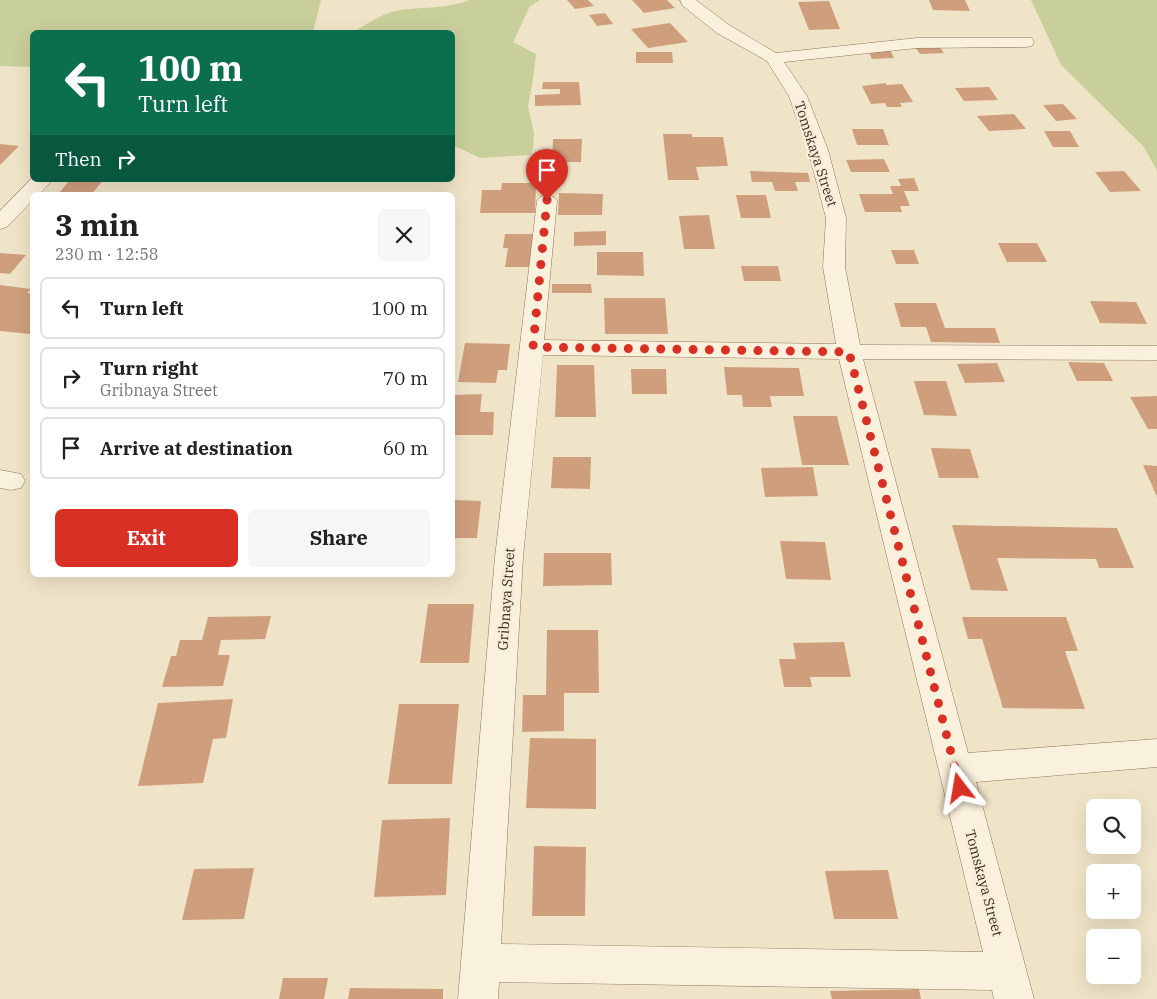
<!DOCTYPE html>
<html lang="en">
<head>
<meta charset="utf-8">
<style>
  body { margin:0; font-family:"IBM Plex Serif",serif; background:#f6f6f6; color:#202124; height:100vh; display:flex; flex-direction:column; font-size:19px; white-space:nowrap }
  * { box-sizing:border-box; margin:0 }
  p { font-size:16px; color:#757577 }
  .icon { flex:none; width:28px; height:28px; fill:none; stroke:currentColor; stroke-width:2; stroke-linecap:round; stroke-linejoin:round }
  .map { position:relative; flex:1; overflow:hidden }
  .panel { position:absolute; left:30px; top:192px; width:425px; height:385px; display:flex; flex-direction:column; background:#fff; border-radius:8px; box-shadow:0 5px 20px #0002 }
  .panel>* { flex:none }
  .guide { position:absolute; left:30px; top:30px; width:425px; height:152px; border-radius:8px; box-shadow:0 5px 20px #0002; background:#0b6e4f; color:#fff; overflow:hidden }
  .buttons { position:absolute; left:1086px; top:799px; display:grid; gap:10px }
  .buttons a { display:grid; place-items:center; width:55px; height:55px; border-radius:8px; background:#fff; box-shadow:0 5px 20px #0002; font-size:25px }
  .pin { position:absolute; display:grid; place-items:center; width:42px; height:42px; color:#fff; margin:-51px -21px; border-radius:50% 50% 50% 0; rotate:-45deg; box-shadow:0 0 5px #0007 }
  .pin .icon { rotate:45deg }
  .me { position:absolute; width:55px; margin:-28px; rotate:346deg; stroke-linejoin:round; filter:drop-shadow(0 0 4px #0008) }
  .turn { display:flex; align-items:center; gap:18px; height:105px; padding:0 25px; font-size:22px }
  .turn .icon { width:65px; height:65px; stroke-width:2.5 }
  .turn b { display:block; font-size:35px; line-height:42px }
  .then { display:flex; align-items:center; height:48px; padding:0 25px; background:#0003; gap:10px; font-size:19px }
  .round { display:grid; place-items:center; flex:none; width:52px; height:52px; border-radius:8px; background:#f6f6f6 }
  .headline { display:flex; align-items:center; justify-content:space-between; height:85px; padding:0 25px }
  h1 { font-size:30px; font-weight:700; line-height:38px }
  .cta { display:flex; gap:10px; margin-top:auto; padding:10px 25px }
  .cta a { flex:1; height:58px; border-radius:8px; background:#d93025; color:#fff; font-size:20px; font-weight:700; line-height:58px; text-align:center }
  .cta a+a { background:#f6f6f6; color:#202124 }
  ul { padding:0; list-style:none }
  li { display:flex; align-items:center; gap:15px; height:62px; margin:0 10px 8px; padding:0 15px; border:2px solid #e0e0e0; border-radius:8px }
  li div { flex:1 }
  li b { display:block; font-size:19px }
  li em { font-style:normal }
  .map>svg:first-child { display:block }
  .green { fill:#c9cf9b }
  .building { fill:#cf9f7d }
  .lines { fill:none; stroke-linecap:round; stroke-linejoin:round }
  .street-casing { stroke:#8d765c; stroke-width:1 }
  .street { fill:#faf1dc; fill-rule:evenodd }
  .route { stroke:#d93025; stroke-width:9; stroke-dasharray:0 16.2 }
  .labels { text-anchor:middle; stroke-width:5; stroke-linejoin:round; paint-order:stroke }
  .street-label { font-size:14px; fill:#3d2e20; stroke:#f7eed8 }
</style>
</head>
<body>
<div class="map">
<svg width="1157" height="999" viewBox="0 0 1157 999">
  <rect width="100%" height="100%" fill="#f0e4c8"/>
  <path class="green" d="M0 0H321L313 32H32V67L0 66Z
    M469 0H540L530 6 513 42 536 54 533 80 528 106 534 133 533 148 530 155 480 158 453 145 452 32H354C366 24 380 15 395 11 420 6 445 10 469 0Z
    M1031 0H1157V171L1144 147 1061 65Z"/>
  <path class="building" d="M567 0H588L594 6 575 9Z
    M632 0H667L675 8 644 13Z
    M929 0H965L970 11 933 10Z
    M829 1 840 29 809 30 798 2Z
    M605 13 613 24 597 26 589 15Z
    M670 23 688 42 648 48 631 29Z
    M939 46 944 53 920 54 915 47Z
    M868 50H890L894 58 872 59Z
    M636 52H672L673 63H636Z
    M543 82H579L581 105 535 106V95L560 94V89H542Z
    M886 83V85L902 84 913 102 900 103 902 107H887L885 103 871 104 862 86Z
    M989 87 998 100 964 101 955 88Z
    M1063 104 1077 119 1056 121 1043 105Z
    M1014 114 1026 129 989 131 977 116Z
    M852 129H883L889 145H857Z
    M1044 131H1070L1079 147H1053Z
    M663 134H692V137H723L728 166 696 167 699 180H668Z
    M553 139H582L581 162H552Z
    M0 144 19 146 0 165Z
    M884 159 890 172H851L846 160Z
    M750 171 808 173 810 182H795L798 191H775L772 182H752Z
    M1124 171 1141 191 1110 192 1095 172Z
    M914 178 919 191H904L910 206H900L902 212H865L859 194H893L890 186H901L898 179Z
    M70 180H103L91 195 59 193Z
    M502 183H536L535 213H480L482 190H501Z
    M559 193 603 194 602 215H558Z
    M736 195H766L771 218H741Z
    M709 215 715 249H684L679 216Z
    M606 231V245L574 246V232Z
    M505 234H534L531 267H505L508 248H503Z
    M998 243H1037L1047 262H1007Z
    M891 250H914L919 264H896Z
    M597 252H643L644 276 597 275Z
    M0 253 26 255 10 274 0 273Z
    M741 266H778L781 281H744Z
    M552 284H591L592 293H552Z
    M0 285 31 289 27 293 32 294V331L30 334 0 331Z
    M604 298H665L668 334H605Z
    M1090 301 1136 302 1147 324 1100 323Z
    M894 303H936L945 328H995L1000 343 931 342 926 327H901Z
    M465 343 510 344 507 370H498L496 383 458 382Z
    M1068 362 1104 363 1113 381H1077Z
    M997 363 1005 382 965 383 957 364Z
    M557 365H594L596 417H555Z
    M724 367 799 368 804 396H770L772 407H743L742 395H727Z
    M631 369H666L667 394H632Z
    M914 381H946L957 416 924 415Z
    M482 394 480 412H494L493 435H452L455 395Z
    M1157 396V429H1148L1130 397Z
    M793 416H837L849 465H802Z
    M931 448 970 449 979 478H939Z
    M553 457H591L590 489 551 488Z
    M1143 465 1157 466V497Z
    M813 467 818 496 765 497 761 468Z
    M452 500 481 501 477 538H452Z
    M952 525 1117 528 1134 568H1099L1096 559 997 558 1008 591 971 590Z
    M780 541 825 542 831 580 786 579Z
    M544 553H611L612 585 543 586Z
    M428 604H474L469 663H420Z
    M271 616 265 639 221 640 218 655H230L223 686 162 687 171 656H176L180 640H202L208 617Z
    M962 617H1066L1078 651H1065L1085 709 1003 708 982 639H968Z
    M547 630H598L599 693H564V731L522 732 523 695H546Z
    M844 642 851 677H810L812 687H784L779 659H796L793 643Z
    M233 699 226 738 213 739 203 783 138 786 158 703Z
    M399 704H459L452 784H388Z
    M530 738 596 739V809L526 808Z
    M450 818 446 895 374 897 382 820Z
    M534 846 586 847 585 916H532Z
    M254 868 244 919 182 920 194 869Z
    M888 870 898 919H834L825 871Z
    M283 978H328L324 999H279Z
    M350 988 443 989V999H348Z
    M919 989 921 999H832L830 991Z"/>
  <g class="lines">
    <defs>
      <path id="street" d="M680 0H696L729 25 776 53 917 38H1032L1034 42 1032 46 1026 47 917 48 784 62 807 96 828 150 846 218 845 267 860 345 1157 346V360L863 359 968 753 1157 739V767L976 782 1034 999H994L992 990 499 982 498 999H458L495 557 537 201 540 197 547 195 554 197 557 201 544 340 836 344 823 267 826 218 808 150 789 96 767 61 717 33 683 6ZM543 355 839 359 983 952 501 944 523 557Z
        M32 178V180H52L39 195H32V201L7 227 0 229V211Z
        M0 470 21 474 25 481 21 488 11 490 0 488Z"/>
    </defs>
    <use href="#street" class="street-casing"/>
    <use href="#street" class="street"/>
  </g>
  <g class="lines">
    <path class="route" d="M547 200 533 347 849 352 960 788"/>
  </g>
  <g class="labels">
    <g class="street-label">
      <text transform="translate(816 154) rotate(72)" y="5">Tomskaya Street</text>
      <text transform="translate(506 599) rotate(-86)" y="5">Gribnaya Street</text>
      <text transform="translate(984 883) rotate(75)" y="5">Tomskaya Street</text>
    </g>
  </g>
</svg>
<div class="buttons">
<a><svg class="icon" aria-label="search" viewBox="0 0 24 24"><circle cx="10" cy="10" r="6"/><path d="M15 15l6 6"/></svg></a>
<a>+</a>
<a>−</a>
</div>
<div class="pin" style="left:547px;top:200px;background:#d93025"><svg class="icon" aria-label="arrive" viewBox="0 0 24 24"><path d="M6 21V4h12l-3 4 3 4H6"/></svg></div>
<svg class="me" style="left:960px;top:788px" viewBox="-20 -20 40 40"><path d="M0-17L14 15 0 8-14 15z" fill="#d93025" stroke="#fff" stroke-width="4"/></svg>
<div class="guide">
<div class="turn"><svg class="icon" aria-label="left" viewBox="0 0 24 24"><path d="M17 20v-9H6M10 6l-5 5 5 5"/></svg><div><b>100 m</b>Turn left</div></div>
<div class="then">Then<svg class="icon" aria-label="right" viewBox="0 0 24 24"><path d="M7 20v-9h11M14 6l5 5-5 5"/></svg></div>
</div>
<section class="panel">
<div class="headline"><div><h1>3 min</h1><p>230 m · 12:58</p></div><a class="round"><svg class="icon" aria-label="close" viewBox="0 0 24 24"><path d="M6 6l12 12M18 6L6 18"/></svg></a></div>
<ul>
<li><svg class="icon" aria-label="left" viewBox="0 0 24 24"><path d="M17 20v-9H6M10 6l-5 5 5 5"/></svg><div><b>Turn left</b></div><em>100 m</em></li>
<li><svg class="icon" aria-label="right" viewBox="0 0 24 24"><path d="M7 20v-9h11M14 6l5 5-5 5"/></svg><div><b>Turn right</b><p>Gribnaya Street</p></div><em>70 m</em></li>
<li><svg class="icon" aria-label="arrive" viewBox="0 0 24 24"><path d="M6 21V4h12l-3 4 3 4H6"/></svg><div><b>Arrive at destination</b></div><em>60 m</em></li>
</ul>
<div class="cta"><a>Exit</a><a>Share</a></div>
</section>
</div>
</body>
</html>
